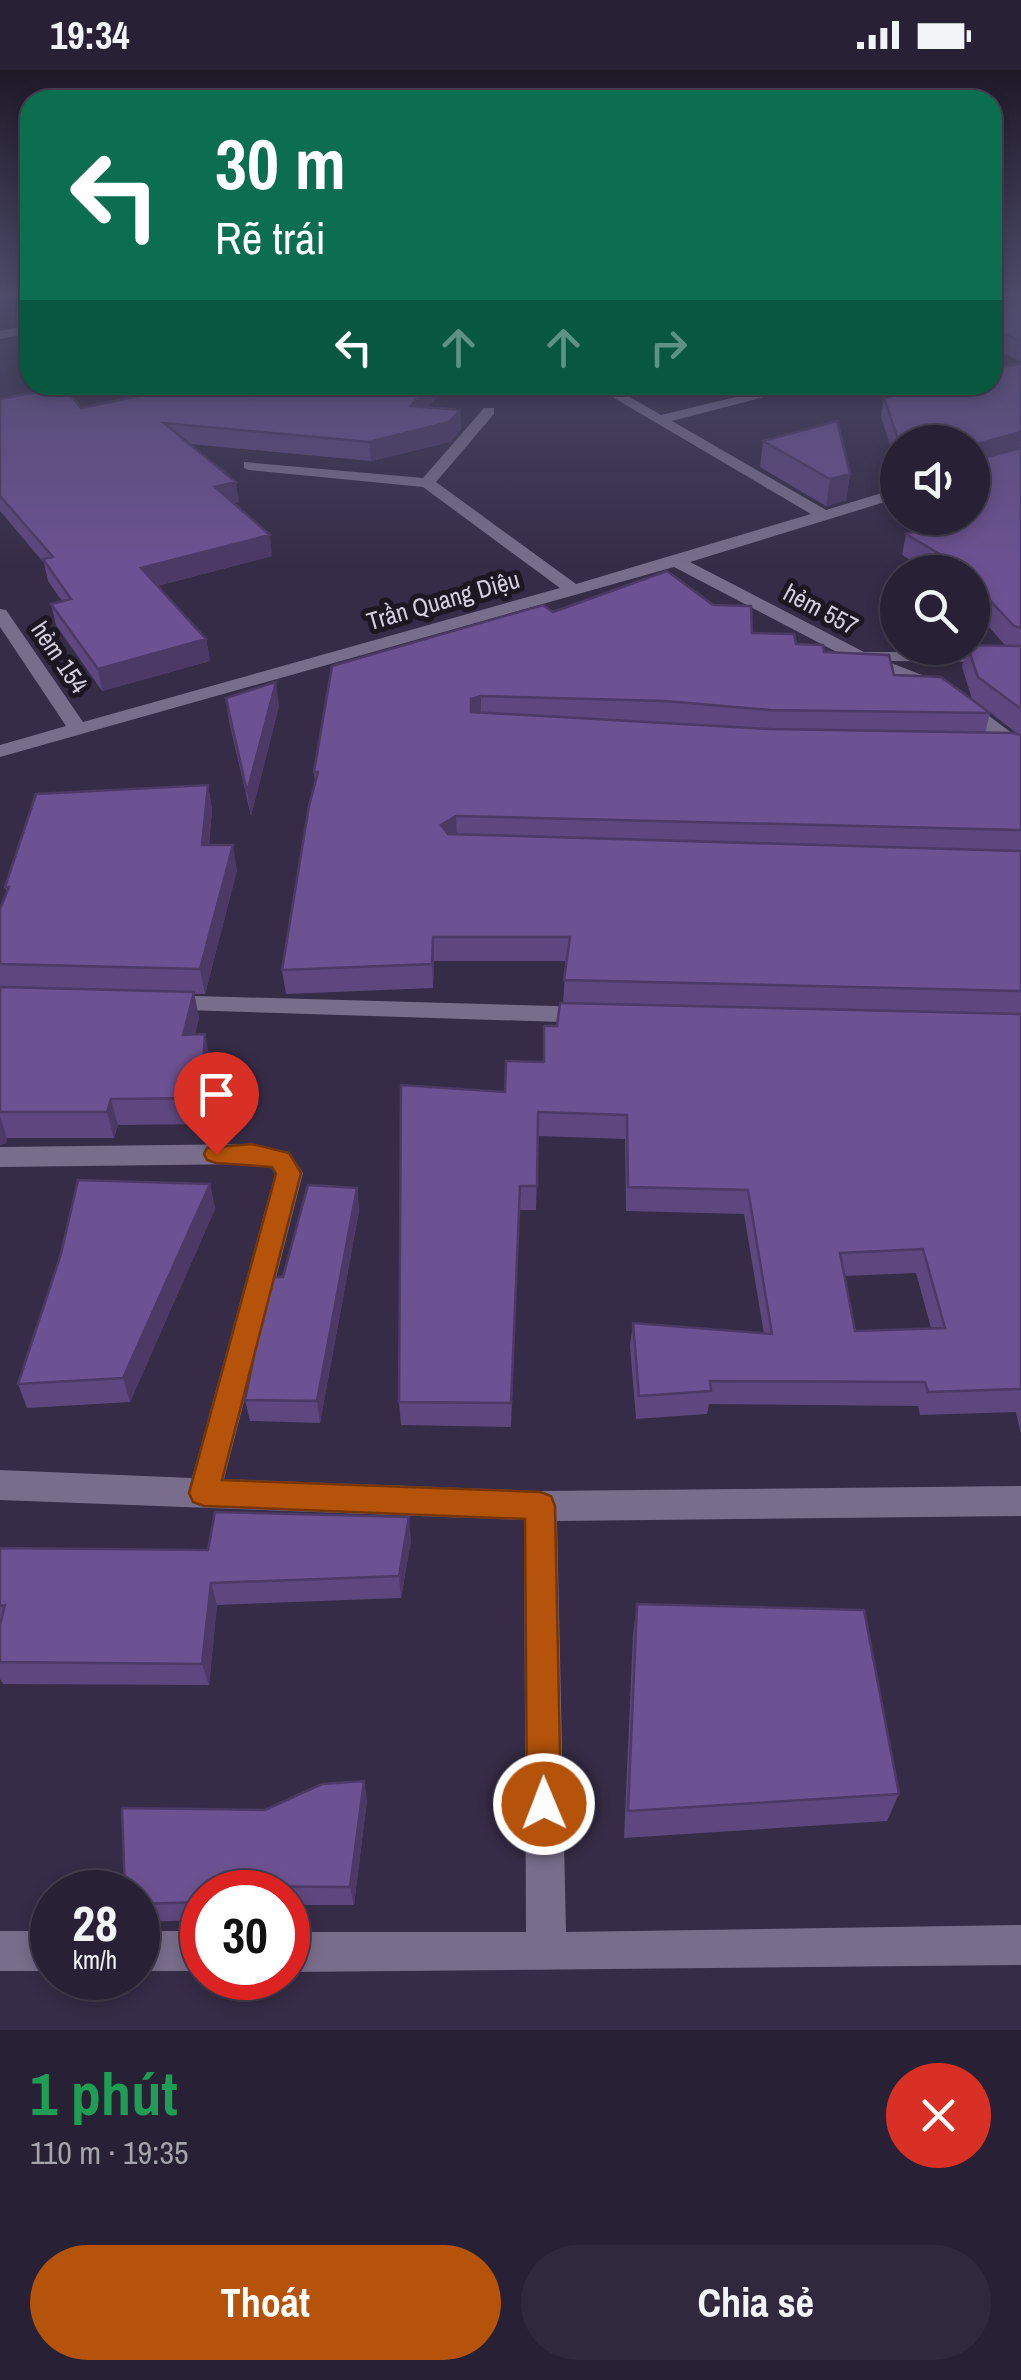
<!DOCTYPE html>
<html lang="vi">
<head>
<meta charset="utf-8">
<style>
  body { margin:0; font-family:"Archivo Narrow",sans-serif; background:#30293d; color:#f1f3f6; height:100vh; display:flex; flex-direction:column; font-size:38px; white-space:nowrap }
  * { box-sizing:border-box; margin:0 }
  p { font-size:32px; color:#a5a3ad }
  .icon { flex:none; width:55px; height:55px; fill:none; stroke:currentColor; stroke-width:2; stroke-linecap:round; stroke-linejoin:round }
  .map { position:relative; height:1960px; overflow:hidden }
  .panel { display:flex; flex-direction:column; background:#282135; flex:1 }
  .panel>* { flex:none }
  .banner { position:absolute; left:20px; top:20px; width:982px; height:305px; border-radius:30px; box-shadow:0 5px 15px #0003,0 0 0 2px #443e50; background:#0b6e4f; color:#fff; overflow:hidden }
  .fabs { position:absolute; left:880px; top:355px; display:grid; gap:20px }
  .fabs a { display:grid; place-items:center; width:110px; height:110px; border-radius:50%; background:#282135; box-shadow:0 5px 15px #0003,0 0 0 2px #443e50; font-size:50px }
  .speed { position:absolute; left:30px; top:1800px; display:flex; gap:20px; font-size:50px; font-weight:700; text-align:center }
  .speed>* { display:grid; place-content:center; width:130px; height:130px; border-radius:50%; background:#282135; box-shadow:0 5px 15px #0003,0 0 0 2px #443e50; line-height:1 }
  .speed small { font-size:25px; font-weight:400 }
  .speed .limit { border:15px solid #d22; background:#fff; color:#111 }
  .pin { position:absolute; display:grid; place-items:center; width:85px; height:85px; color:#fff; margin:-102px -42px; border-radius:50% 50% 50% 0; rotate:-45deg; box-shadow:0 0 10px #0007 }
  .pin .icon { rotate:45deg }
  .me { position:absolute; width:110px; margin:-55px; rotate:359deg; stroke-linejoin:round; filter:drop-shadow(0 0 8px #0008) }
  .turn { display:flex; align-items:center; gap:35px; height:210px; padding:0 30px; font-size:45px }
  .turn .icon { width:130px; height:130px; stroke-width:2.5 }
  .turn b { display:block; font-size:70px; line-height:85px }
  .lanes { display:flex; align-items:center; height:95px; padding:0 30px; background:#0003; justify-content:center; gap:50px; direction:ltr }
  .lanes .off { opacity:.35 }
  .round { display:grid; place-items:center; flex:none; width:105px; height:105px; border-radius:52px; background:#30293d }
  .headline { display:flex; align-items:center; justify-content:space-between; height:170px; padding:0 30px }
  h1 { font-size:60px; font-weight:700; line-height:75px; color:#1e9e55 }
  .action { display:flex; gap:20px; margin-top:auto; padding:20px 30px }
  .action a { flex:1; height:115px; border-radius:60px; background:#b45309; color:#fff; font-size:40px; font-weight:700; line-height:115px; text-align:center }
  .action a+a { background:#30293d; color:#f1f3f6 }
  .status { display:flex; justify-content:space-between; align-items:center; height:70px; padding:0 50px; background:#282135; direction:ltr }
  .status svg { height:28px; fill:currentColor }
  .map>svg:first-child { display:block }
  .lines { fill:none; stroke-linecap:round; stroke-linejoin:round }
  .minor { fill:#786e8b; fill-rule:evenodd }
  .wall { fill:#5d477e; fill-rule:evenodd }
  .shaded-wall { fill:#4c3966 }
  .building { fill:#6c5292; stroke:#4c3966; stroke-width:2.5; fill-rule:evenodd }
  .route { fill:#b45309; stroke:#753606; stroke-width:2.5 }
  .labels { text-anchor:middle; stroke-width:10; stroke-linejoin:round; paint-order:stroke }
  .far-street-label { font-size:25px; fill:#d4cedf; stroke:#1c1723 }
</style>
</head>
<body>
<div class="status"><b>19:34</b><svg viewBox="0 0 49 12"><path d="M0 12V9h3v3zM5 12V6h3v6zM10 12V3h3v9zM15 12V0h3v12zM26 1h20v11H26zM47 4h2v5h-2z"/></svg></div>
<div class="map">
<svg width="1021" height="1960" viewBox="0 0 1021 1960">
  <rect width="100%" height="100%" fill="#362c47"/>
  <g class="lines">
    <path class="minor" d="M30 255V263L0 269V261Z
      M97 315H125L0 342V334Z
      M592 315H609L661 345 786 315H810L672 351 826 440 898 418V428L690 492 864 582H1021V592L886 591 948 615 1021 670V692L1014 690 1008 679 934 623 850 589 674 497 0 687V675L66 656 0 557V539L6 540 83 652 560 518 423 417 249 400 244 398V392L423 408 484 338H494V344L436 412 576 514 811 444Z
      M161 925 591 937 603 945 591 953 152 939 149 933 152 927Z
      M252 1074 289 1082 303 1103 224 1409 540 1421 1021 1416V1446L557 1451 566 1862 1021 1855V1895L288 1902V1862H526L524 1450 0 1430V1400L192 1408 275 1104 271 1097 252 1094 0 1097V1077Z
      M0 1861H52V1901H0Z
      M138 1861H202V1901H138Z"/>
  </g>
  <path class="wall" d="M992 221H1021V291L992 278Z
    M1021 293V1364L1016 1342 920 1345 918 1336 709 1334 707 1344 636 1349 630 1276 633 1253 764 1264 744 1144 626 1141 625 1069 538 1066 536 1140H519L511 1357 401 1355 399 1332 505 1022 544 992 557 956 563 933 566 891H434L433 918 286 924 282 900 315 712 314 702 553 542 752 563 796 574 894 605 990 643 985 663 1018 664 972 629 962 597 966 578 1005 575 972 538V502H931L902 485 906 464 918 461 913 448H972V372H898V399L881 347 884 328ZM916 1203 931 1258 855 1261 844 1206Z
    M190 315H447L428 337 460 340 461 359 450 372 371 391 190 374 239 432 233 433 272 486 157 516 206 569 210 591 102 621 56 555 51 534 62 531 48 511 44 493 0 441V329L81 338Z
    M763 371 850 404 846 430 826 436 760 397Z
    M226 628 279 636 251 746 229 651Z
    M208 715 212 740 209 775 237 800 205 924H194L199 948 195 964 210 990 206 1054 118 1055 114 1068H7L6 1073 0 1075V839L7 823 5 817Z
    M210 1114 215 1139 130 1332 27 1338 18 1314Z
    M357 1118 359 1141 320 1353 250 1351 245 1330 283 1207Z
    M411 1470 401 1528 217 1535 209 1615 3 1614 0 1609V1478L208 1480Z
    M637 1534 899 1724 887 1751 624 1768 633 1565Z
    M364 1711 367 1730 354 1835H288V1822H202V1850L138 1852V1822L265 1740Z"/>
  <path class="shaded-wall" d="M430 315H447L412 355 411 336Z
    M460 340 461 359 450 372 371 391 369 372Z
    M1021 362 1020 380 972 394 973 375Z
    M850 404 846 430 826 436 830 409Z
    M236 412 239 432 217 437 215 417Z
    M270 465 272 486 144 519 141 498Z
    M206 569 210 591 102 621 98 599Z
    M276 612 279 636 251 746 247 722Z
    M481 626V648L471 652V629Z
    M208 715 212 740 206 800 202 775Z
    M456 746 457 769 442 778 441 755Z
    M233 775 237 800 205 924 200 899Z
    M433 867 434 891 433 918 432 894Z
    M194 922 199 948 188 991 183 965Z
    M205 964 210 990 206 1054 201 1028Z
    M111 1029 118 1055 114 1068 107 1042Z
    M0 1046 7 1068 6 1073 0 1075Z
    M210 1114 215 1139 130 1332 123 1308Z
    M357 1118 359 1141 320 1353 317 1331Z
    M409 1447 411 1470 401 1528 399 1506Z
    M211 1513 217 1535 209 1615 202 1594Z
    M364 1711 367 1730 354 1835 350 1817Z"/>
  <path class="building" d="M992 221H1021V271L992 259Z
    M1021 293V362L973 375 972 386V372H899L884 328 934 315H992V300Z
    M190 315H430L411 336 460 340 449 352 369 372 164 353 236 412 215 417 270 465 141 498 206 569 98 599 51 534 71 529 43 489 53 487 0 426V329L64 317 81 338Z
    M837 351 850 404 830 409 763 371Z
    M1021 378V558L1014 556 972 511V502H965L958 495 906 464 928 458 924 448H972V386L977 390Z
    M667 501 713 535 751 536 752 563 794 564 796 574 823 575 824 582 889 585 894 605 941 607 990 643 770 640 665 631 481 626 471 629V642L770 659 1013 663 1021 665V760L456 746 441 755 448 764 1021 781V921L564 910 570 867H433L432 894 282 900 309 736 318 702H314L332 596 543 535 553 542Z
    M972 575 1021 576V639L978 607 968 578H972Z
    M276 612 247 722 226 628Z
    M208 715 202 775H233L200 899 0 894V839L9 817H5L36 724Z
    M0 917 194 922 183 965 205 964 201 1028 111 1029 107 1042H0Z
    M560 933 1021 944V1319L928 1322 925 1312 710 1311 711 1321 639 1326 633 1253 772 1264 748 1120 628 1117 627 1045 538 1042 537 1116H520L511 1333 399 1332 401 1015 505 1022 506 991 544 992V956H557ZM923 1179 945 1258 855 1261 840 1183Z
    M78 1110 210 1114 123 1308 18 1314 61 1184Z
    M308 1115 357 1118 317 1331 245 1330 270 1207H283Z
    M215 1442 409 1447 399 1506 211 1513 202 1594 0 1592V1555L5 1535 0 1536V1478L208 1480Z
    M637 1534 864 1540 899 1724 628 1741Z
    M364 1711 350 1817 217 1816 216 1822H202V1832L138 1834V1822H125L122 1738 265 1740 322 1714Z"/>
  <linearGradient id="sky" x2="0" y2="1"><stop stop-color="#1e1827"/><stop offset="0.45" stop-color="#4c4b69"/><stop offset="1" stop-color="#4c4b69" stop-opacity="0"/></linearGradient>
  <rect width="1021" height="496" fill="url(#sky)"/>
  <path class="route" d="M252 1074 289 1083 301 1103 222 1410 540 1422 551 1426 555 1436 561 1734 556 1746 544 1751 532 1746 527 1734 525 1449 204 1436 193 1432 189 1423 276 1104 272 1097 216 1093 207 1090 204 1084 207 1078Z"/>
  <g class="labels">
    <g class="far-street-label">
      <text transform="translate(443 530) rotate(-16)" y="9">Trần Quang Diệu</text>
      <text transform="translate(821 539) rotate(28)" y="9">hẻm 557</text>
      <text transform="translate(60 587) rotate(56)" y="9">hẻm 154</text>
    </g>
  </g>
</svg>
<div class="fabs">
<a><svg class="icon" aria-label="sound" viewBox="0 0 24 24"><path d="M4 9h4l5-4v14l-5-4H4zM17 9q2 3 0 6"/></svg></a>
<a><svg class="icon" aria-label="search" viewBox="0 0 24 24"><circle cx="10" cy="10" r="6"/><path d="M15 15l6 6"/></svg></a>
</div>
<div class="speed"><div>28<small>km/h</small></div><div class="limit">30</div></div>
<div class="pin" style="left:216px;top:1084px;background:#d93025"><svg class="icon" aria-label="arrive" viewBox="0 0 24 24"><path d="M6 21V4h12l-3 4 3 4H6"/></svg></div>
<svg class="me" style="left:544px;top:1734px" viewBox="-20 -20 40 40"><circle r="17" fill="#b45309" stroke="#fff" stroke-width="3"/><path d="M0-11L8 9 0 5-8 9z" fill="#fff"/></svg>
<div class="banner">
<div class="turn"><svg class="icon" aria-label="left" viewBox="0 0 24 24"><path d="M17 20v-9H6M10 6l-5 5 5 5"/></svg><div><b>30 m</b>Rẽ trái</div></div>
<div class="lanes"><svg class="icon" aria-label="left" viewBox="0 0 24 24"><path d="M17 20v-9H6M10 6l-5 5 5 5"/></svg><svg class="icon off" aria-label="ahead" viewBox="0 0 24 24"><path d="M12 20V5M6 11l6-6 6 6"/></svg><svg class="icon off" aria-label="ahead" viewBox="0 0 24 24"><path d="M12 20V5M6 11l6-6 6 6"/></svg><svg class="icon off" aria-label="right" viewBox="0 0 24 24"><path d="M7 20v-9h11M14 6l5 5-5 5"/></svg></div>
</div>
</div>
<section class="panel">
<div class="headline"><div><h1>1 phút</h1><p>110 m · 19:35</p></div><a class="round" style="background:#d93025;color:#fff"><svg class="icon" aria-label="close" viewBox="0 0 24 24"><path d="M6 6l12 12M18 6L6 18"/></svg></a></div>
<div class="action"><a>Thoát</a><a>Chia sẻ</a></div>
</section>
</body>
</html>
